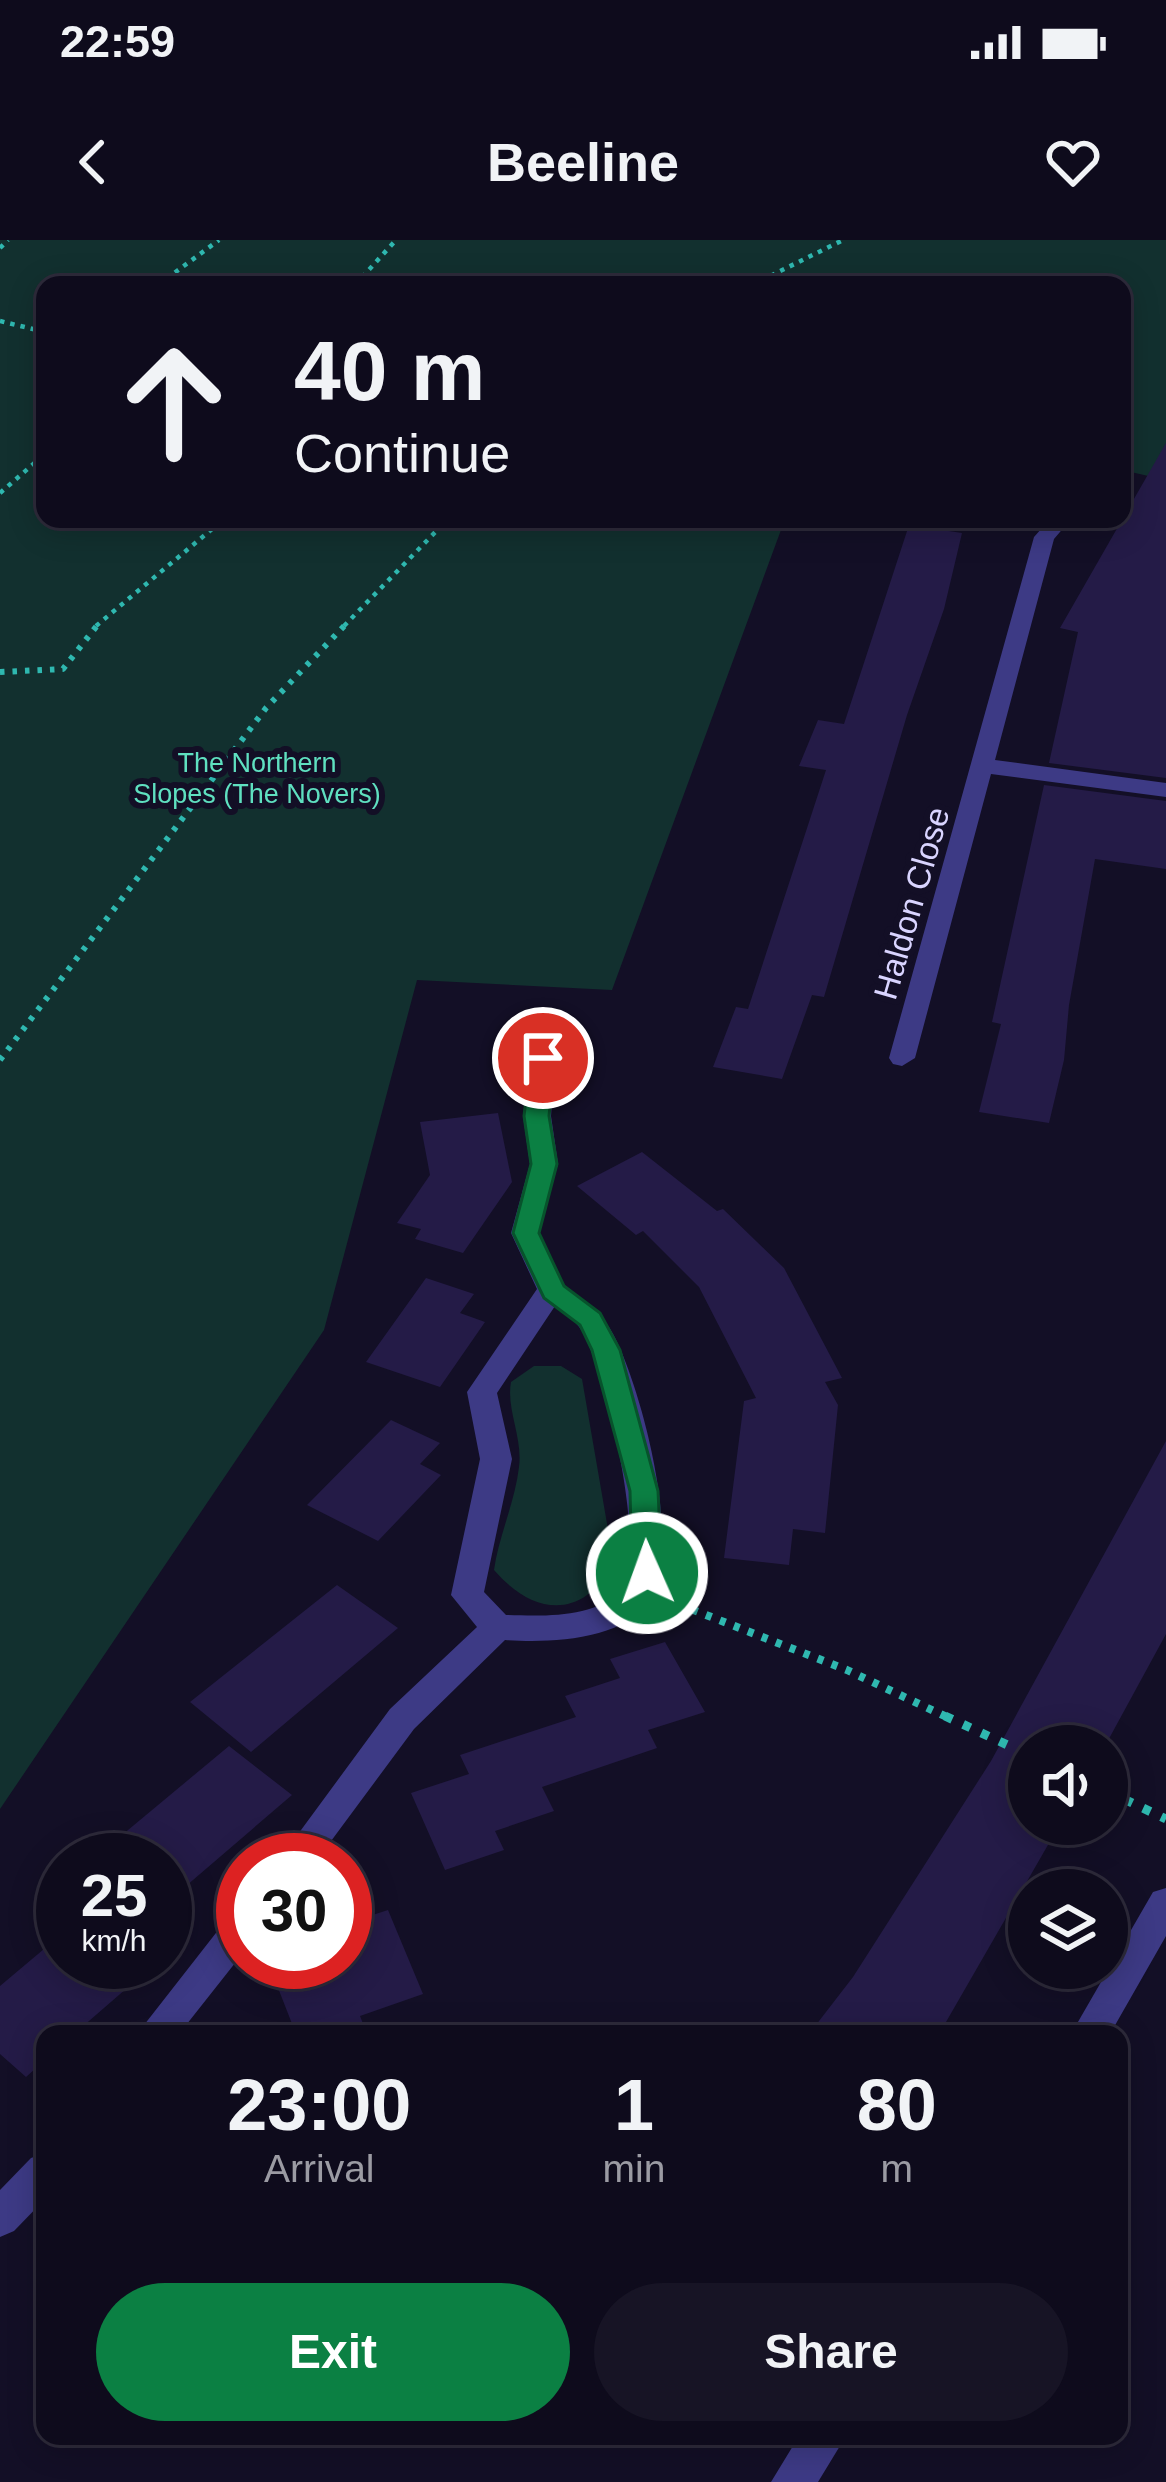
<!DOCTYPE html>
<html lang="en">
<head>
<meta charset="utf-8">
<style>
  body { margin:0; font-family:Helvetica,sans-serif; background:#171425; color:#f1f3f6; height:100vh; display:flex; flex-direction:column; font-size:45px; white-space:nowrap }
  * { box-sizing:border-box; margin:0 }
  p { font-size:39px; color:#9b9ba3 }
  .icon { flex:none; width:66px; height:66px; fill:none; stroke:currentColor; stroke-width:2; stroke-linecap:round; stroke-linejoin:round }
  .map { position:relative; flex:1; overflow:hidden }
  .drawer { position:absolute; left:36px; top:1785px; width:1092px; height:420px; display:flex; flex-direction:column; background:#0e0b1c; border-radius:24px; box-shadow:0 6px 30px #0003,0 0 0 3px #2e2b3b }
  .drawer>* { flex:none }
  .guide { position:absolute; left:36px; top:36px; width:1095px; height:252px; border-radius:24px; box-shadow:0 6px 30px #0003,0 0 0 3px #2e2b3b; background:#0e0b1c; color:#f1f3f6; overflow:hidden }
  .fabs { position:absolute; left:1008px; top:1485px; display:grid; gap:24px }
  .fabs a { display:grid; place-items:center; width:120px; height:120px; border-radius:50%; background:#0e0b1c; box-shadow:0 6px 30px #0003,0 0 0 3px #2e2b3b; font-size:60px }
  .speed { position:absolute; left:36px; top:1593px; display:flex; gap:24px; font-size:60px; font-weight:700; text-align:center }
  .speed>* { display:grid; place-content:center; width:156px; height:156px; border-radius:50%; background:#0e0b1c; box-shadow:0 6px 30px #0003,0 0 0 3px #2e2b3b; line-height:1 }
  .speed small { font-size:30px; font-weight:400 }
  .speed .limit { border:18px solid #d22; background:#fff; color:#111 }
  .pin { position:absolute; display:grid; place-items:center; width:102px; height:102px; color:#fff; margin:-51px; border:6px solid #fff; border-radius:50%; box-shadow:0 3px 12px #0007 }
  .me { position:absolute; width:132px; margin:-66px; rotate:358deg; stroke-linejoin:round; filter:drop-shadow(0 0 9px #0008) }
  .turn { display:flex; align-items:center; gap:42px; height:252px; padding:0 60px; font-size:54px }
  .turn .icon { width:156px; height:156px; stroke-width:2.5 }
  .turn b { display:block; font-size:84px; line-height:102px }
  .eta { display:flex; justify-content:space-evenly; align-items:center; height:204px; text-align:center }
  .eta b { font-size:72px; font-weight:700; line-height:84px }
  .button { display:flex; gap:24px; margin-top:auto; padding:24px 60px }
  .button a { flex:1; height:138px; border-radius:72px; background:#0b8043; color:#fff; font-size:48px; font-weight:700; line-height:138px; text-align:center }
  .button a+a { background:#171425; color:#f1f3f6 }
  .status { display:flex; justify-content:space-between; align-items:center; height:84px; padding:0 60px; background:#0e0b1c; direction:ltr }
  .status svg { height:33px; fill:currentColor }
  header { display:flex; justify-content:space-between; align-items:center; height:156px; padding:0 60px; background:#0e0b1c; font-size:54px; font-weight:700 }
  .map>svg:first-child { display:block }
  .green { fill:#12302f }
  .building { fill:#241b47 }
  .lines { fill:none; stroke-linecap:round; stroke-linejoin:round }
  .path-far3 { stroke:#2fb8b0; stroke-width:4.5; stroke-dasharray:4.5 6; stroke-linecap:butt }
  .path-far2 { stroke:#2fb8b0; stroke-width:6; stroke-dasharray:4.5 8; stroke-linecap:butt }
  .path-far1 { stroke:#2fb8b0; stroke-width:8; stroke-dasharray:6 9; stroke-linecap:butt }
  .path { stroke:#2fb8b0; stroke-width:9; stroke-dasharray:8 12; stroke-linecap:butt }
  .minor { fill:#3d3a85; fill-rule:evenodd }
  .route { fill:#0b8043; stroke:#07532c; stroke-width:3 }
  .labels { text-anchor:middle; stroke-width:12; stroke-linejoin:round; paint-order:stroke }
  .far-park-label { font-size:27px; fill:#5fe0c0; stroke:#130f26 }
  .street-label { font-size:33px; fill:#d9d4ff; stroke:#130f26 }
</style>
</head>
<body>
<div class="status"><b>22:59</b><svg viewBox="0 0 49 12"><path d="M0 12V9h3v3zM5 12V6h3v6zM10 12V3h3v9zM15 12V0h3v12zM26 1h20v11H26zM47 4h2v5h-2z"/></svg></div>
<header><svg class="icon" aria-label="back" viewBox="0 0 24 24"><path d="M15 5l-7 7 7 7"/></svg>Beeline<svg class="icon" aria-label="heart" viewBox="0 0 24 24"><path d="M12 20l-8-8c-3-5 5-10 8-4 3-6 11-1 8 4z"/></svg></header>
<div class="map">
<svg width="1166" height="2242" viewBox="0 0 1166 2242">
  <rect width="100%" height="100%" fill="#130f26"/>
  <path class="green" d="M0 0H1166V240L1122 230V45H45V279H785L612 750 417 740 324 1090 0 1569Z
    M534 1126H561L582 1139 614 1324C581 1381 533 1375 494 1330 499 1295 515 1262 519 1227 523 1198 506 1169 511 1142Z"/>
  <path class="building" d="M1166 203V538L1049 523 1078 392 1060 388Z
    M909 285 962 293 944 369 907 475 824 757 812 755 782 839 713 827 736 767 748 769 826 530 799 526 818 480 844 484Z
    M1044 545 1166 561V629L1095 619 1069 765 1064 820 1049 883 979 872 1001 784 992 782Z
    M498 873 512 942 463 1013 415 999 421 989 397 983 430 935 420 882Z
    M642 912 717 971 723 969 784 1028 842 1138 825 1142 838 1165 825 1293 793 1289 789 1325 724 1318 744 1161 756 1158 699 1047 643 991 636 995 577 946Z
    M426 1038 474 1054 460 1073 485 1082 440 1147 366 1122Z
    M391 1180 440 1203 420 1224 441 1235 378 1301 307 1265Z
    M1166 1201V1394L1105 1506H1029V1584H1060L946 1782 937 1794H809L853 1737 991 1521Z
    M337 1345 398 1388 251 1512 190 1462Z
    M665 1402 705 1472 648 1490 657 1508 542 1547 554 1571 495 1591 504 1610 445 1630 411 1553 469 1534 460 1515 576 1477 565 1456 620 1438 610 1419Z
    M229 1506 292 1555 165 1664V1620H92Z
    M388 1670 423 1754 360 1776 367 1794H296L273 1735 310 1722H345V1684Z
    M63 1693V1722H157L74 1794H45V1820L26 1837 0 1814V1746Z"/>
  <g class="lines">
    <path class="path-far3" d="M0 8 8 0
      M158 45 219 0
      M355 45 396 0
      M752 45 843 0
      M0 81 45 92
      M0 253 45 214
      M96 386 224 279
      M344 386 448 279"/>
    <path class="path-far2" d="M0 432 63 429 99 383
      M0 820 266 468 347 383"/>
    <path class="path-far1" d="M678 1364 847 1430 951 1479"/>
    <path class="path" d="M945 1476 1029 1515
      M1107 1551 1166 1579"/>
    <path class="minor" d="M1050 279H1071L1054 299 995 520 1166 543V557L991 534 915 818 902 826 893 824 889 818 1034 297Z
      M543 810 556 818 551 876 558 924 539 993C547 1009 553 1029 563 1043 578 1063 596 1062 613 1094 641 1146 684 1307 650 1360 623 1401 549 1403 505 1400L414 1489 317 1620H279L390 1469 477 1387 451 1355 480 1219 467 1152 537 1049 511 993 530 924 523 876 530 818ZM555 1066C565 1073 575 1080 582 1091 605 1130 650 1314 620 1350 596 1379 541 1376 506 1375L484 1352 512 1219 497 1153Z
      M1166 1648V1696L1110 1794H1071L1153 1652Z
      M243 1670V1713L179 1794H137L230 1675Z
      M45 1913V1959L14 1991 0 1997V1950L31 1918Z
      M799 2196H846L818 2242H771Z"/>
  </g>
  <path class="route" d="M543 811 555 818 549 876 557 924 539 993 564 1046 600 1073 620 1110 658 1251 662 1333 658 1341H637L632 1333 630 1251 592 1110 580 1085 544 1058 513 993 531 924 524 876 531 818Z"/>
  <g class="labels">
    <g class="far-park-label">
      <text x="257" y="532">The Northern<tspan x="257" dy="31">Slopes (The Novers)</tspan></text>
    </g>
    <g class="street-label">
      <text transform="translate(911 663) rotate(-74)" y="12">Haldon Close</text>
    </g>
  </g>
</svg>
<div class="fabs">
<a><svg class="icon" aria-label="sound" viewBox="0 0 24 24"><path d="M4 9h4l5-4v14l-5-4H4zM17 9q2 3 0 6"/></svg></a>
<a><svg class="icon" aria-label="layers" viewBox="0 0 24 24"><path d="M12 4l9 5-9 5-9-5zM3 14l9 5 9-5"/></svg></a>
</div>
<div class="speed"><div>25<small>km/h</small></div><div class="limit">30</div></div>
<div class="pin" style="left:543px;top:818px;background:#d93025"><svg class="icon" aria-label="arrive" viewBox="0 0 24 24"><path d="M6 21V4h12l-3 4 3 4H6"/></svg></div>
<svg class="me" style="left:647px;top:1333px" viewBox="-20 -20 40 40"><circle r="17" fill="#0b8043" stroke="#fff" stroke-width="3"/><path d="M0-11L8 9 0 5-8 9z" fill="#fff"/></svg>
<div class="guide">
<div class="turn"><svg class="icon" aria-label="ahead" viewBox="0 0 24 24"><path d="M12 20V5M6 11l6-6 6 6"/></svg><div><b>40 m</b>Continue</div></div>
</div>
<section class="drawer">
<div class="eta">
<div><b>23:00</b><p>Arrival</p></div>
<div><b>1</b><p>min</p></div>
<div><b>80</b><p>m</p></div>
</div>
<div class="button"><a>Exit</a><a>Share</a></div>
</section>
</div>
</body>
</html>
